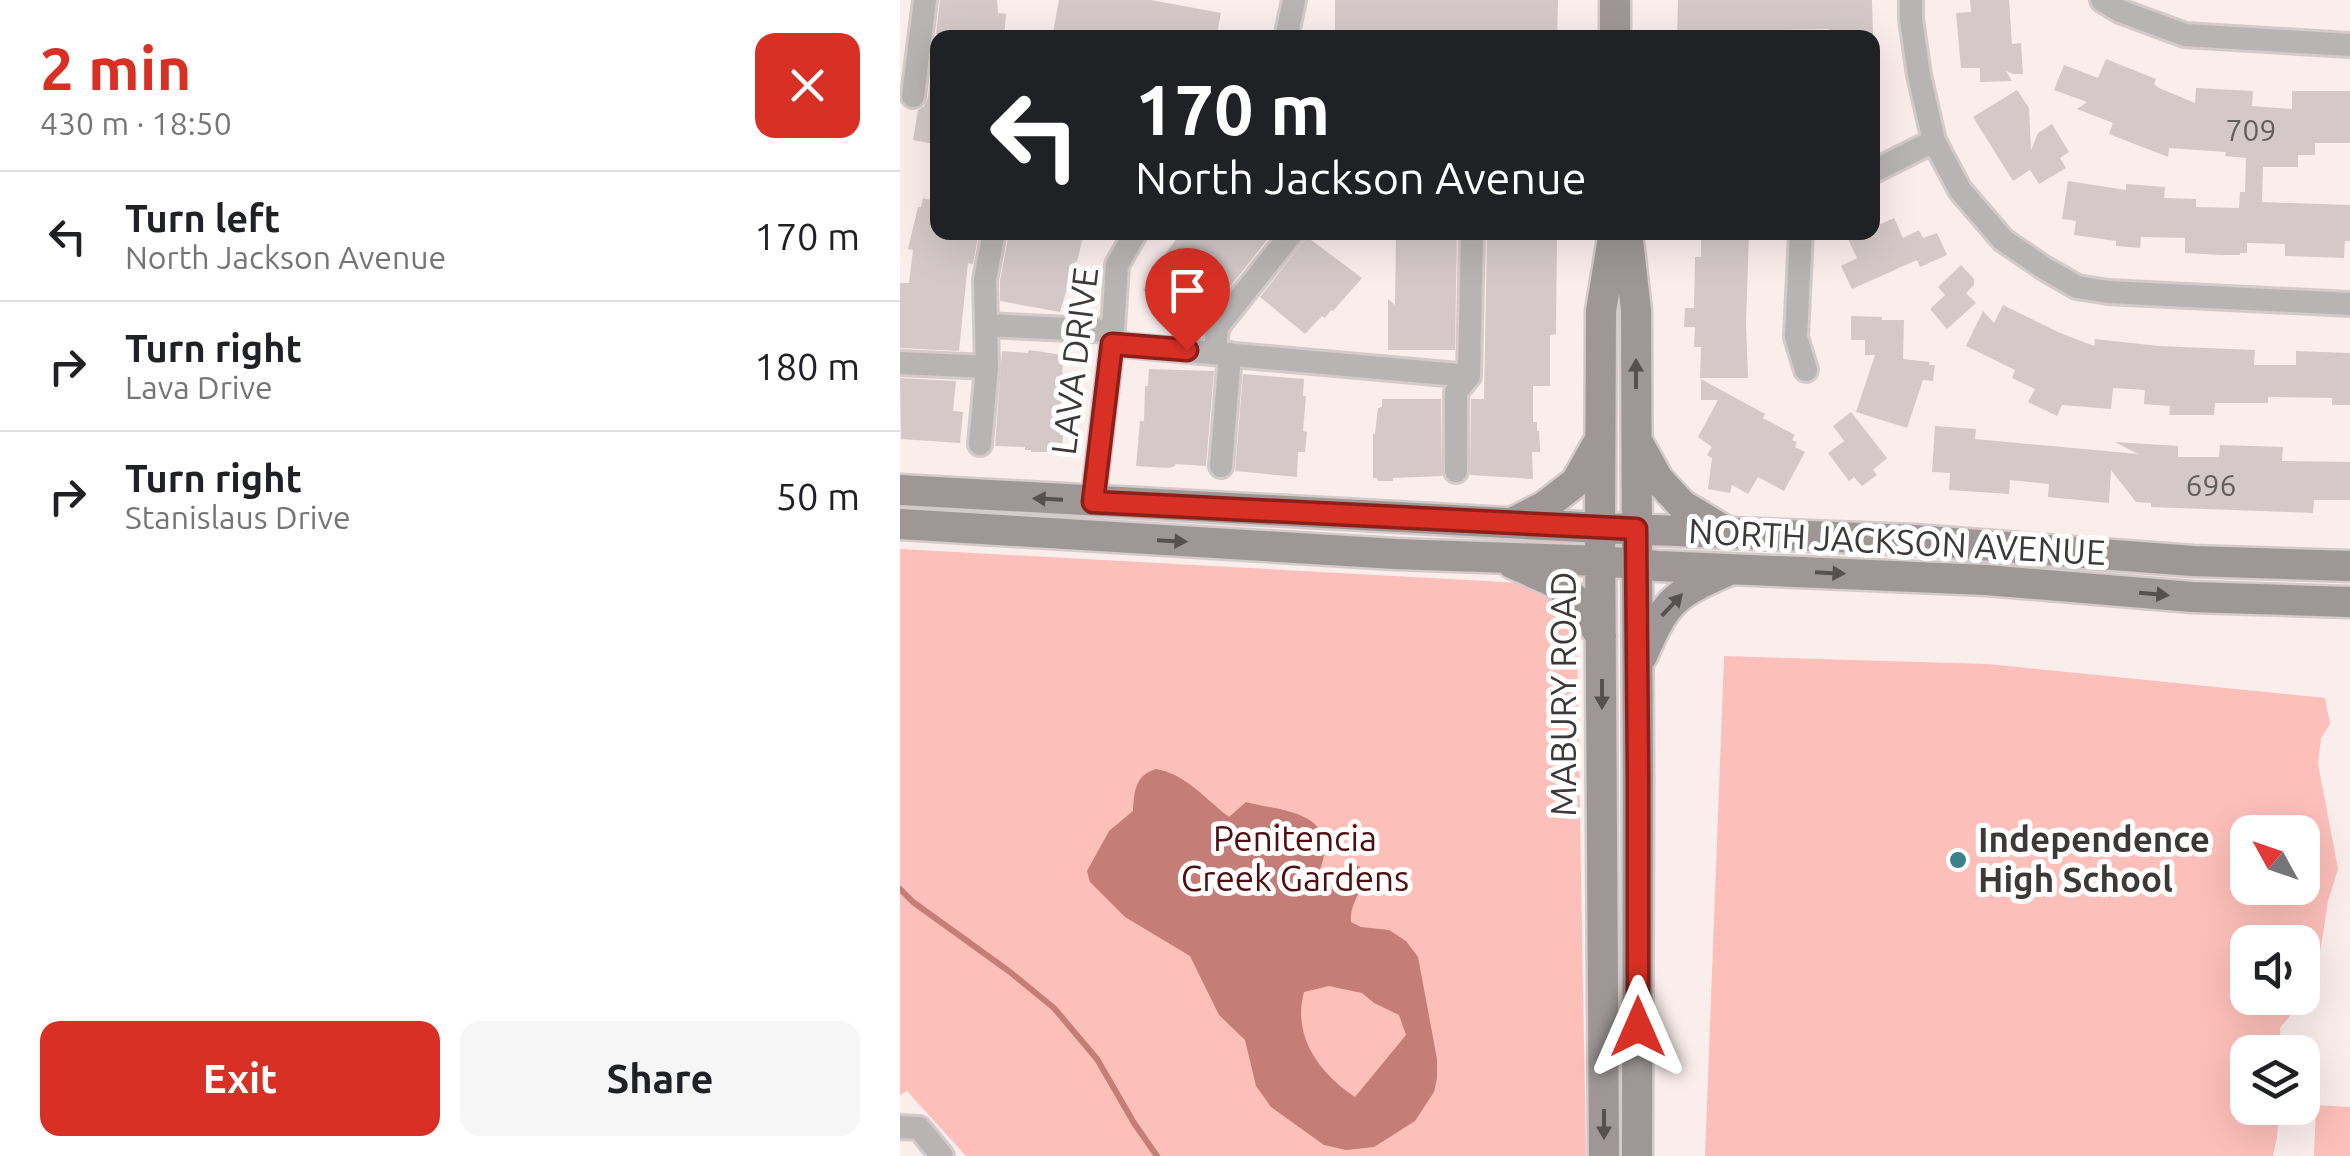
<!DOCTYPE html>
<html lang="en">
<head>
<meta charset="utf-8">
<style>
  body { margin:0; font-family:Ubuntu,sans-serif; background:#f6f6f6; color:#202124; height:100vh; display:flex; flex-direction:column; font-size:38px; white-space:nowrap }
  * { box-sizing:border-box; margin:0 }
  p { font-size:32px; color:#757577 }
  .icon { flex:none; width:55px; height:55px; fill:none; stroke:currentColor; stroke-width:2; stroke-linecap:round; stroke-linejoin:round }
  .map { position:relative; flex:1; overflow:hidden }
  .details { display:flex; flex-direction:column; background:#fff; width:900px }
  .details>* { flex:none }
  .banner { position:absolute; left:30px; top:30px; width:950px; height:210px; border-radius:20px; box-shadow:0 10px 40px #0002; background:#202124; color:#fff; overflow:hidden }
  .needle { width:65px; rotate:310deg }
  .buttons { position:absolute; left:1330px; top:815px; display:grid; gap:20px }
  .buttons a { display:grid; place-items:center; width:90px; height:90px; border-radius:20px; background:#fff; box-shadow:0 10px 40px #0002; font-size:50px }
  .pin { position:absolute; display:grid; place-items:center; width:85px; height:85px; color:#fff; margin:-102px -42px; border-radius:50% 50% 50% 0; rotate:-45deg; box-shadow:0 0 10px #0007 }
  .pin .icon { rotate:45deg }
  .me { position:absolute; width:110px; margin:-55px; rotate:0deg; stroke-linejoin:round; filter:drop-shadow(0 0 8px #0008) }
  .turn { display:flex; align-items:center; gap:35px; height:210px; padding:0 40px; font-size:45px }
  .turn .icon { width:130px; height:130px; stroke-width:2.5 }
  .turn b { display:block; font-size:70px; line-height:85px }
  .round { display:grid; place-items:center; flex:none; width:105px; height:105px; border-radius:20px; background:#f6f6f6 }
  .summary { display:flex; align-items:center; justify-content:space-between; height:170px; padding:0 40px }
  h1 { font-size:60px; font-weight:700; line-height:75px; color:#d93025 }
  .primary-button { display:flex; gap:20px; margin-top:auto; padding:20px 40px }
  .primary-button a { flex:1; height:115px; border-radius:20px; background:#d93025; color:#fff; font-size:40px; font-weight:700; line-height:115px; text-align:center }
  .primary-button a+a { background:#f6f6f6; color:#202124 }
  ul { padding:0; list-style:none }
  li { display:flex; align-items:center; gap:30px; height:130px; padding:0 40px; border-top:2px solid #e0e0e0 }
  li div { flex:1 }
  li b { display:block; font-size:38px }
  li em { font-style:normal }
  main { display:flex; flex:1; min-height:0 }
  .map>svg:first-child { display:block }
  .green { fill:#fdbfb9; fill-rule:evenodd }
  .water { fill:#c57d78; fill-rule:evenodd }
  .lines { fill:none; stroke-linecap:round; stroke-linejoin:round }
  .stream { stroke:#c57d78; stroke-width:6 }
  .building { fill:#d4c9c8 }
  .minor-casing { stroke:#d4cac9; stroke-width:28 }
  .secondary-casing { stroke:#d4cac9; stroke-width:35 }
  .minor { stroke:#b9b4b4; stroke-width:22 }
  .secondary { stroke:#9e9796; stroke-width:30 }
  .oneway { fill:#565050 }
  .route-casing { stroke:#8d1f18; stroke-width:25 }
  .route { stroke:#d93025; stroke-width:18 }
  .poi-dot { fill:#3b828a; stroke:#fff; stroke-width:4 }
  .labels { text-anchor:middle; stroke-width:10; stroke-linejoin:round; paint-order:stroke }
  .number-label { font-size:30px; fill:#645d5d }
  .street-label { font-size:35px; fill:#3e3939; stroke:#fff }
  .park-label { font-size:35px; fill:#500e10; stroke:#fff }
  .poi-label { font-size:35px; font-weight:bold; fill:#3e3939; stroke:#fff; text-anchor:start }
</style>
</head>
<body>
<main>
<section class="details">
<div class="summary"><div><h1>2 min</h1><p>430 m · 18:50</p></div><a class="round" style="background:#d93025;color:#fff"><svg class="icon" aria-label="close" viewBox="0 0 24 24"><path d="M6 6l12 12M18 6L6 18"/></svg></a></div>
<ul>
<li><svg class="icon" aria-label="left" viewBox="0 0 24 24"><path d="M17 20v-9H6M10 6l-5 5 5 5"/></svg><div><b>Turn left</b><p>North Jackson Avenue</p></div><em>170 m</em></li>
<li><svg class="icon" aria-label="right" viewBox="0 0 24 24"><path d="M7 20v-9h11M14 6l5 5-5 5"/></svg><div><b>Turn right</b><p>Lava Drive</p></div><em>180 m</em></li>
<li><svg class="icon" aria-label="right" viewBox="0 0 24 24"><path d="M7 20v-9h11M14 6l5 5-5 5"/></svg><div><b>Turn right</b><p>Stanislaus Drive</p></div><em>50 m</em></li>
</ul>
<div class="primary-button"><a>Exit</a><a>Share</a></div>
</section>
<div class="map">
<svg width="1450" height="1156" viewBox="0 0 1450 1156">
  <rect width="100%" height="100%" fill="#faeeed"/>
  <path class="green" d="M0 549 640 584C670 603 673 609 677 645L686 1156H66L7 1091 0 1095Z
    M824 656 1087 664 1425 698 1430 724 1421 738 1418 764 1438 869 1428 901 1416 979 1408 994 1380 1028 1381 1052H1348V1108H1379L1377 1137 1373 1156H805ZM1348 832H1402V888H1348ZM1402 942V998H1348V942Z
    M1416 1105 1450 1107V1156H1414Z"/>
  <path class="water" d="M256 769C286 774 305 799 329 817L346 802C374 810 432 810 424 855 423 863 419 871 416 879L425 885 436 882 445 864 459 866 465 877C461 892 449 906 451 922L461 927 489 930 506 941 518 957 537 1059V1078L534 1092 515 1121 474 1147 446 1150 424 1145 371 1107 356 1086 345 1040 319 1015 290 956 225 917 190 882 187 871 209 831 233 811C234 792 235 775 256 769ZM429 986 462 993 474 1003 499 1015 506 1035 455 1097C419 1073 392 1036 404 992Z"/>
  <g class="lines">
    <path class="stream" d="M0 889 13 902 110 972 154 1008 197 1059 234 1123 257 1156"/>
  </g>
  <path class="building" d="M40 0H97L98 13 106 14 104 38 36 34Z
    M159 0H251L321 13 316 38H152Z
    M435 0H658L657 38H435Z
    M778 0H972L973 34 929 35V29L871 30V34L777 35Z
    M1070 0H1109L1112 44 1121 43 1123 74H1113L1106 71 1112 81 1080 82V68H1061L1056 13 1071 12Z
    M34 47H38V122L34 144 13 140 18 110 24 106 28 98Z
    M1206 59 1256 79 1254 84 1259 88 1295 103 1296 88 1353 91 1352 106 1392 109V91H1450V143H1415V155H1398V167H1363L1362 202 1450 205V241H1445L1444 258 1385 256V244L1347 243V253H1340V255H1322L1285 253V238L1241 237 1240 248 1216 246V241L1174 235 1176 221 1162 219 1168 181 1226 190V184L1265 187 1264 198 1296 199V207L1339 208 1340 192H1345L1346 158 1325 156 1326 152 1269 148 1268 157 1209 134 1213 123 1177 109 1187 102 1154 90 1164 65 1198 78Z
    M1117 90 1129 108 1131 150 1138 133 1152 124 1169 152 1160 158 1166 168 1139 184 1130 170 1113 181 1073 117Z
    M23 198 38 202V232H79L73 264 68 263 59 351 0 348V283H9L13 250 8 249 17 211 18 207H21Z
    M994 218 1003 238 1019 230 1023 238 1037 233 1047 255 1020 267 1017 260 952 289 941 266 957 258 948 239 962 232H972V228Z
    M109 232H184L177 262 175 261 160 312 100 301V281Z
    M282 232H357L367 240 296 330 243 290 269 257 265 254Z
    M496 232H557L555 350H488V299L495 305Z
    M801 232H849L846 322 848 378H800L801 347H794L795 327H784L785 308H794L795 257H801Z
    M657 235 656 334 650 335V386H633V422H637V431H639L640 448V452H632L633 479 570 475 571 399H584L587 236Z
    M407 237 462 278 433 311 431 310 425 318 422 316 405 334 360 297Z
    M1061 265 1074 279V285L1066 293 1076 303 1047 329 1030 309 1045 295 1038 287Z
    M1103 305 1158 332 1194 346 1195 339 1259 346 1355 350 1354 365H1396V351L1450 353V405H1432V398L1368 397V403H1315L1314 415H1269L1270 406 1244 404 1245 390 1213 388 1211 409 1162 405 1157 416 1128 402 1135 389 1112 378 1115 370 1066 346 1083 311 1094 323Z
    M951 316 982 317V320H1004L1003 359 1030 362 1029 365H1035L1033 381 1023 380 1007 428 956 412 975 355H965V340H951Z
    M129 350 163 355 160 435H163L162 452H131V450H125V447L95 446 102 351 128 353Z
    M249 369 314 371 306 466 275 464V466L269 468 236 466 240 421H244L245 386H248Z
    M343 374 404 379 403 396H406L403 431 407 432 405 452H398L397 477 335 471Z
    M0 378 56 381 53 411 63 412 60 443 1 439Z
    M801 379 865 414 863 418 895 435 892 440 897 442 895 447 905 452 884 491 858 477 848 494 832 485 830 493 808 489 812 458 807 455 812 447 798 437 818 400H801Z
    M482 399H541L542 476 493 478V481H478L477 478H473V434H475L478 408 482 407Z
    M951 412 987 458 973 470 977 475 962 486 954 477 949 481 928 453 944 441 933 426Z
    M1035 426 1076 429 1075 439 1238 454 1215 442 1278 446V457H1319L1320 445 1383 447 1382 461 1450 462V500H1414L1413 513 1251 507V503L1236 502 1211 470 1209 503 1148 497 1149 484 1110 480 1109 494 1049 490 1050 473 1032 472Z"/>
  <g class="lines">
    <defs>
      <path id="minor" d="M1011 0V19L1019 75 1034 141 1060 190 1103 240 1144 268 1177 287 1208 292 1450 304
        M1202 0 1220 11 1285 35 1450 45
        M386 38 394 0
        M13 96 25 0
        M972 172 1034 141
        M901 232 896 337 906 370
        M86 325 212 331
        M212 344 569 376
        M315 353 317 327 393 232
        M0 363 87 367
        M569 376 572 232
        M80 444 87 367 85 280 94 232
        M321 466 330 354
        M556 471V392L569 376
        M193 502 212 344 217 265 236 232
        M0 1127 19 1128 42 1156"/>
      <path id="secondary" d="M715 38V0
        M727 232 736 310 738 775 737 1156
        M737 441 758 479 782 505 825 531
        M0 490 700 528 1014 540 1293 561 1450 566
        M614 522 645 506 676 482 698 443
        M0 524 496 554 701 561 758 566 1086 580 1292 597 1450 602
        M612 563 654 582 677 601 701 636
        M742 656C765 603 772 595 825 572
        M704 1156 700 528 701 311 714 232"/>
    </defs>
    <use href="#minor" class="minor-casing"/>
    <use href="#secondary" class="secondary-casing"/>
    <use href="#minor" class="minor"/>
    <use href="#secondary" class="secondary"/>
  </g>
  <defs><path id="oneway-solid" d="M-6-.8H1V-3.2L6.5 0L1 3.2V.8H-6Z" transform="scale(2.5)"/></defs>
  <g class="oneway">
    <use href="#oneway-solid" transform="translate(736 374) rotate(-90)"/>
    <use href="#oneway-solid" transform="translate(148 499) rotate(-177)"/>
    <use href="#oneway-solid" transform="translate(272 541) rotate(3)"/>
    <use href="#oneway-solid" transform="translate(930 573) rotate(3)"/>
    <use href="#oneway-solid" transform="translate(1254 594) rotate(5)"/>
    <use href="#oneway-solid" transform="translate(772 605) rotate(-47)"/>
    <use href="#oneway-solid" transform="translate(702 694) rotate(90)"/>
    <use href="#oneway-solid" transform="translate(704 1124) rotate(90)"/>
  </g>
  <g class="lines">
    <defs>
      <path id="route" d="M287 350 212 344 193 502 736 529 738 775V1027"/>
    </defs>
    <use href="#route" class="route-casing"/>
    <use href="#route" class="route"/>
  </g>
  <circle class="poi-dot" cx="1058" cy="860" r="10"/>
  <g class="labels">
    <g class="number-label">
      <text x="1351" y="141">709</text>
      <text x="1311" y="496">696</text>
    </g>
    <g class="street-label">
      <text transform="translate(175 361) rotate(-83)" y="12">LAVA DRIVE</text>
      <text transform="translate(997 542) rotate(3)" y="12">NORTH JACKSON AVENUE</text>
      <text transform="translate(664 694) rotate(-90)" y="12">MABURY ROAD</text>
    </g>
    <g class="park-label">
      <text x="395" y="851">Penitencia<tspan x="395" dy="40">Creek Gardens</tspan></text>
    </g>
    <g class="poi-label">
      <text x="1078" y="852">Independence<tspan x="1078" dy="40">High School</tspan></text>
    </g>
  </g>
</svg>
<div class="buttons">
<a><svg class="needle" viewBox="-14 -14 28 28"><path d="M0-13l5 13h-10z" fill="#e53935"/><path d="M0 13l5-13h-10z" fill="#757577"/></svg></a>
<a><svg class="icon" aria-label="sound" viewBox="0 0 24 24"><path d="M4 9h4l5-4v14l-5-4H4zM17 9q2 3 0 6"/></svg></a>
<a><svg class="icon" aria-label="layers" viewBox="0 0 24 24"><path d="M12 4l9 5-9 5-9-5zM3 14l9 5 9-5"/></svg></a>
</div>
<div class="pin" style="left:287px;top:350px;background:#d93025"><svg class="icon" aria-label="arrive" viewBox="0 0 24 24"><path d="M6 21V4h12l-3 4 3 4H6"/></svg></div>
<svg class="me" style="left:738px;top:1027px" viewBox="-20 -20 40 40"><path d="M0-17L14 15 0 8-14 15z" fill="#d93025" stroke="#fff" stroke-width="4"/></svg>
<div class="banner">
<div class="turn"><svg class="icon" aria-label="left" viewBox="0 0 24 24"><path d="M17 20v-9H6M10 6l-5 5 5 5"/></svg><div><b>170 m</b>North Jackson Avenue</div></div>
</div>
</div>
</main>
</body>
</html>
